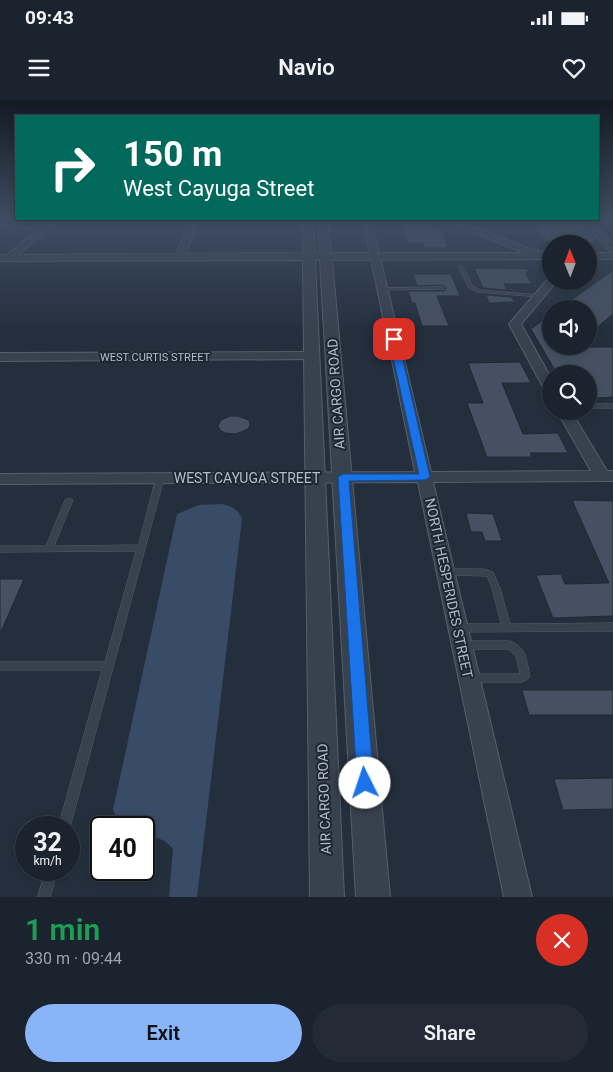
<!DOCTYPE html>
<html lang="en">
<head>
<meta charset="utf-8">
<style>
  body { margin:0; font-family:Roboto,sans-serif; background:#242b36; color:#f1f3f6; height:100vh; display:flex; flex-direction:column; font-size:19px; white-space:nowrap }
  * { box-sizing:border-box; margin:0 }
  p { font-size:16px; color:#a0a4aa }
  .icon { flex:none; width:28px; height:28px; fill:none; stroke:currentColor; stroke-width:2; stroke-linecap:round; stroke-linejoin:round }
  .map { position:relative; height:797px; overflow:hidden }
  .details { display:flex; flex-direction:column; background:#1b232e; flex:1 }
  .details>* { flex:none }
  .banner { position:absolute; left:15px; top:15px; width:584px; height:105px; border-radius:0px; box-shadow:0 2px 8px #0003,0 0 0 1px #39404a; background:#00695c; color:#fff; overflow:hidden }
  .needle { width:32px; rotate:359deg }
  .controls { position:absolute; left:542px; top:135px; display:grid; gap:10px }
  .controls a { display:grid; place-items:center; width:55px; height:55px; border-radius:50%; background:#1b232e; box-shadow:0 2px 8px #0003,0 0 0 1px #39404a; font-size:25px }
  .speed { position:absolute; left:15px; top:716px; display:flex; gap:10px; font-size:25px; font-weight:700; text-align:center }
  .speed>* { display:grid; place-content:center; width:65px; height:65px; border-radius:50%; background:#1b232e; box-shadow:0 2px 8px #0003,0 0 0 1px #39404a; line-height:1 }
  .speed small { font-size:12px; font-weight:400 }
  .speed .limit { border:2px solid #111; border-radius:8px; background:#fff; color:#111 }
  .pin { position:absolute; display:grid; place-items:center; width:42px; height:42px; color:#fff; margin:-21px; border-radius:10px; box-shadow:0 2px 8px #0006 }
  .me { position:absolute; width:55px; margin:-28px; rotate:356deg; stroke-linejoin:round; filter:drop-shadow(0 0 4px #0008) }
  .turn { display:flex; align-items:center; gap:18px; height:105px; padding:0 25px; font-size:22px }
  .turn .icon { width:65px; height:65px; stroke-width:2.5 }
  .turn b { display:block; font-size:35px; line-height:42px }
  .round { display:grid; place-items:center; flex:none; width:52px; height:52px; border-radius:26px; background:#242b36 }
  .headline { display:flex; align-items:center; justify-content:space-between; height:85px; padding:0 25px }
  h1 { font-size:30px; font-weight:600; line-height:38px; color:#1e9e55 }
  .cta { display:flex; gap:10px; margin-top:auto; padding:10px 25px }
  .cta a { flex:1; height:58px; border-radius:30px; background:#8ab4f8; color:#111; font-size:20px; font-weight:600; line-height:58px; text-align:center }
  .cta a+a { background:#242b36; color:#f1f3f6 }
  .status { display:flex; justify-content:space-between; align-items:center; height:35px; padding:0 25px; background:#1b232e; direction:ltr }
  .status svg { height:14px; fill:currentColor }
  header { display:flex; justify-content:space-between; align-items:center; height:65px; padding:0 25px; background:#1b232e; font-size:22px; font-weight:600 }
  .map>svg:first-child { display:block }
  .water { fill:#394c67 }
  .building { fill:#455162; stroke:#1f2835 }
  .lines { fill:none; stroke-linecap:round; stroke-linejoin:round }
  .service-casing { stroke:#565f6c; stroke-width:1 }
  .minor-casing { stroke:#565f6c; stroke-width:2 }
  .tertiary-casing { stroke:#565f6c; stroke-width:2 }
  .service { fill:#38414e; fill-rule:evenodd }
  .minor { fill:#38414e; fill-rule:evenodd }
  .tertiary { fill:#38414e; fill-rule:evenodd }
  .route { fill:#1a73e8; stroke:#114b97 }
  .labels { text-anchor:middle; stroke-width:4; stroke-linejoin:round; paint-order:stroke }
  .far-street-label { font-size:11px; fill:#b4bcc9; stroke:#1d2633 }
  .street-label { font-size:14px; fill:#b4bcc9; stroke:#1d2633 }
</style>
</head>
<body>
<div class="status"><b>09:43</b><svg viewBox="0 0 49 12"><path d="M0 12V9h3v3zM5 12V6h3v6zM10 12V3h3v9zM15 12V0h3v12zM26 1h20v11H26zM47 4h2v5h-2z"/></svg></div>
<header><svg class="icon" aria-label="menu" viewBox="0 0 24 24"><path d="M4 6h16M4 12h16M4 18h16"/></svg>Navio<svg class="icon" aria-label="heart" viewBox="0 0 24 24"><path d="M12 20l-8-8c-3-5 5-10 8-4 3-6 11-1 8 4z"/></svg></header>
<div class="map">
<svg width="613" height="797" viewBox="0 0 613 797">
  <rect width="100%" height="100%" fill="#242f3e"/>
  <path class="water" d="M221 404C232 406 238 409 242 419L197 797H169L173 749 165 741 144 733V728C124 728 123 727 113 710L177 414 199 405Z"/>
  <path class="building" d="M400 120 428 121 430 127H441L448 148H425L423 143H408Z
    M531 121H577L583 125 596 140 592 141 595 144H579L576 141H547Z
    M474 168 529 169 526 174 532 184H504L507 190 483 188Z
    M613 170V214L589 234V209H559Z
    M413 174H451L460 196H437L449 226H422L415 203H412L408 191H444L446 188 442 185 417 186Z
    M486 195 511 197 515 202 489 203Z
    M551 214V247H613V297L598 298 593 292H589V274H561L556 272 531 229Z
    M520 262 531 283H502L523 334 558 333 568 353H530L532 357H487L467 303H483L468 263Z
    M238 316 249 320 250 326 248 329 236 334 225 333 220 330 218 326 221 320 230 316Z
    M572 400 613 401V516L553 518 536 475 561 474 565 484 609 483Z
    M466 413 493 414 502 441H485L482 432H471Z
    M0 479H24L0 534Z
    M522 590H613V615H529Z
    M613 678V709L563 710 554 679Z"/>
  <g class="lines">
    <defs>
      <path id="service" d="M8 120H12L8 125 44 128 46 129 44 130 4 127Z
        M459 166 463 167 472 185 479 190 540 195 542 196 540 197 476 192 468 187 459 167Z
        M442 187 444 188V189L382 190 380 189 382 188Z
        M589 304H613V308H589Z
        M157 376H160L164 378 69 731V728H58L102 570H0V562H105L136 451 0 452V446H46L65 400 69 398 73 400 54 446 138 445Z
        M446 469H484L493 472 500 488 510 524 613 523V531L458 532 455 531 453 528 455 525 458 524H501L492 488 487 476 446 475 443 474 442 472 443 470Z
        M462 541H510C516 543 522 549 525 554L530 576 528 579 521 582H472L469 581 467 578 469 575 472 574H520L516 556 508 549H462L459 548 457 545 459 542Z
        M46 770H58L50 797H38Z"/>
      <path id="minor" d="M49 120H58L12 160H6V156Z
        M189 120H197L185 157 180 160 177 159 175 157Z
        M363 120H371L431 372 591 371 557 311H571L607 371H613V381L433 382 532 797H504L418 382 0 384V374L415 372Z
        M445 120H457L527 148 551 154V160L521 152Z
        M581 120H590L613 144V152L610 151Z
        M551 178V181H557L521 224 551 278V293L544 289 509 224 548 179Z
        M310 252 314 253 316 256 314 259 0 261V253Z"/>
      <path id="tertiary" d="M303 120H313L315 153H320L318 120H328L331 153H551V159L332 160 390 797H356L320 160H315L344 797H310L303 160 0 161V155L303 153Z
        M589 153H613V159H589Z"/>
    </defs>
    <use href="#service" class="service-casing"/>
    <use href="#minor" class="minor-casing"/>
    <use href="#tertiary" class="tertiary-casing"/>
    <use href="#service" class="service"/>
    <use href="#minor" class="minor"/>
    <use href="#tertiary" class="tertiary"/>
  </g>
  <linearGradient id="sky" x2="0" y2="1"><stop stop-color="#141a22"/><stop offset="0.52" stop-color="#3f4d63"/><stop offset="1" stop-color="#3f4d63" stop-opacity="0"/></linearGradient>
  <rect width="613" height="232" fill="url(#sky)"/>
  <path class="route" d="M391 237 398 239 430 377 425 380 349 381 374 683 371 689 365 692 359 689 357 683 338 377 343 374H419L389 239Z"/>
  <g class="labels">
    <g class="far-street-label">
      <text x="155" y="261">WEST CURTIS STREET</text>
    </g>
    <g class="street-label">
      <text transform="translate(336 294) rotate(-94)" y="5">AIR CARGO ROAD</text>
      <text x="247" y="383">WEST CAYUGA STREET</text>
      <text transform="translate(449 488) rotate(78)" y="5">NORTH HESPERIDES STREET</text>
      <text transform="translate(324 699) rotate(-92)" y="5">AIR CARGO ROAD</text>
    </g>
  </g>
</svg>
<div class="controls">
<a><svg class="needle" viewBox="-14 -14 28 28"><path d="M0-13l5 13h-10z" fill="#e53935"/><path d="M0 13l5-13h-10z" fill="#a0a4aa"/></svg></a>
<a><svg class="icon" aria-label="sound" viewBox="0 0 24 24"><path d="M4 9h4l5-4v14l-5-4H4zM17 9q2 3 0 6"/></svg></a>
<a><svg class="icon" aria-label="search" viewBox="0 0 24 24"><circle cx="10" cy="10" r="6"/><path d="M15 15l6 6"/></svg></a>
</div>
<div class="speed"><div>32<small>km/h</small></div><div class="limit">40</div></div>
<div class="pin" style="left:394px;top:239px;background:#d93025"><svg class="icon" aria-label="arrive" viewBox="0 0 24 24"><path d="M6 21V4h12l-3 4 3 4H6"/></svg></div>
<svg class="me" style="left:365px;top:683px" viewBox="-20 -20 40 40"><circle r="19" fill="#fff"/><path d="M0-13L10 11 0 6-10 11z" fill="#1a73e8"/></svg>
<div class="banner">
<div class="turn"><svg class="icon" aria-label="right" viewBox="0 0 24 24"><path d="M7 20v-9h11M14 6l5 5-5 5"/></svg><div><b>150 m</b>West Cayuga Street</div></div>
</div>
</div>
<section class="details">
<div class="headline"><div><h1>1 min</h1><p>330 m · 09:44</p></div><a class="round" style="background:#d93025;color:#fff"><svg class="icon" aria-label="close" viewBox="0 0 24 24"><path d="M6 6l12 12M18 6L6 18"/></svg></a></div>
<div class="cta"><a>Exit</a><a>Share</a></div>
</section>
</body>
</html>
